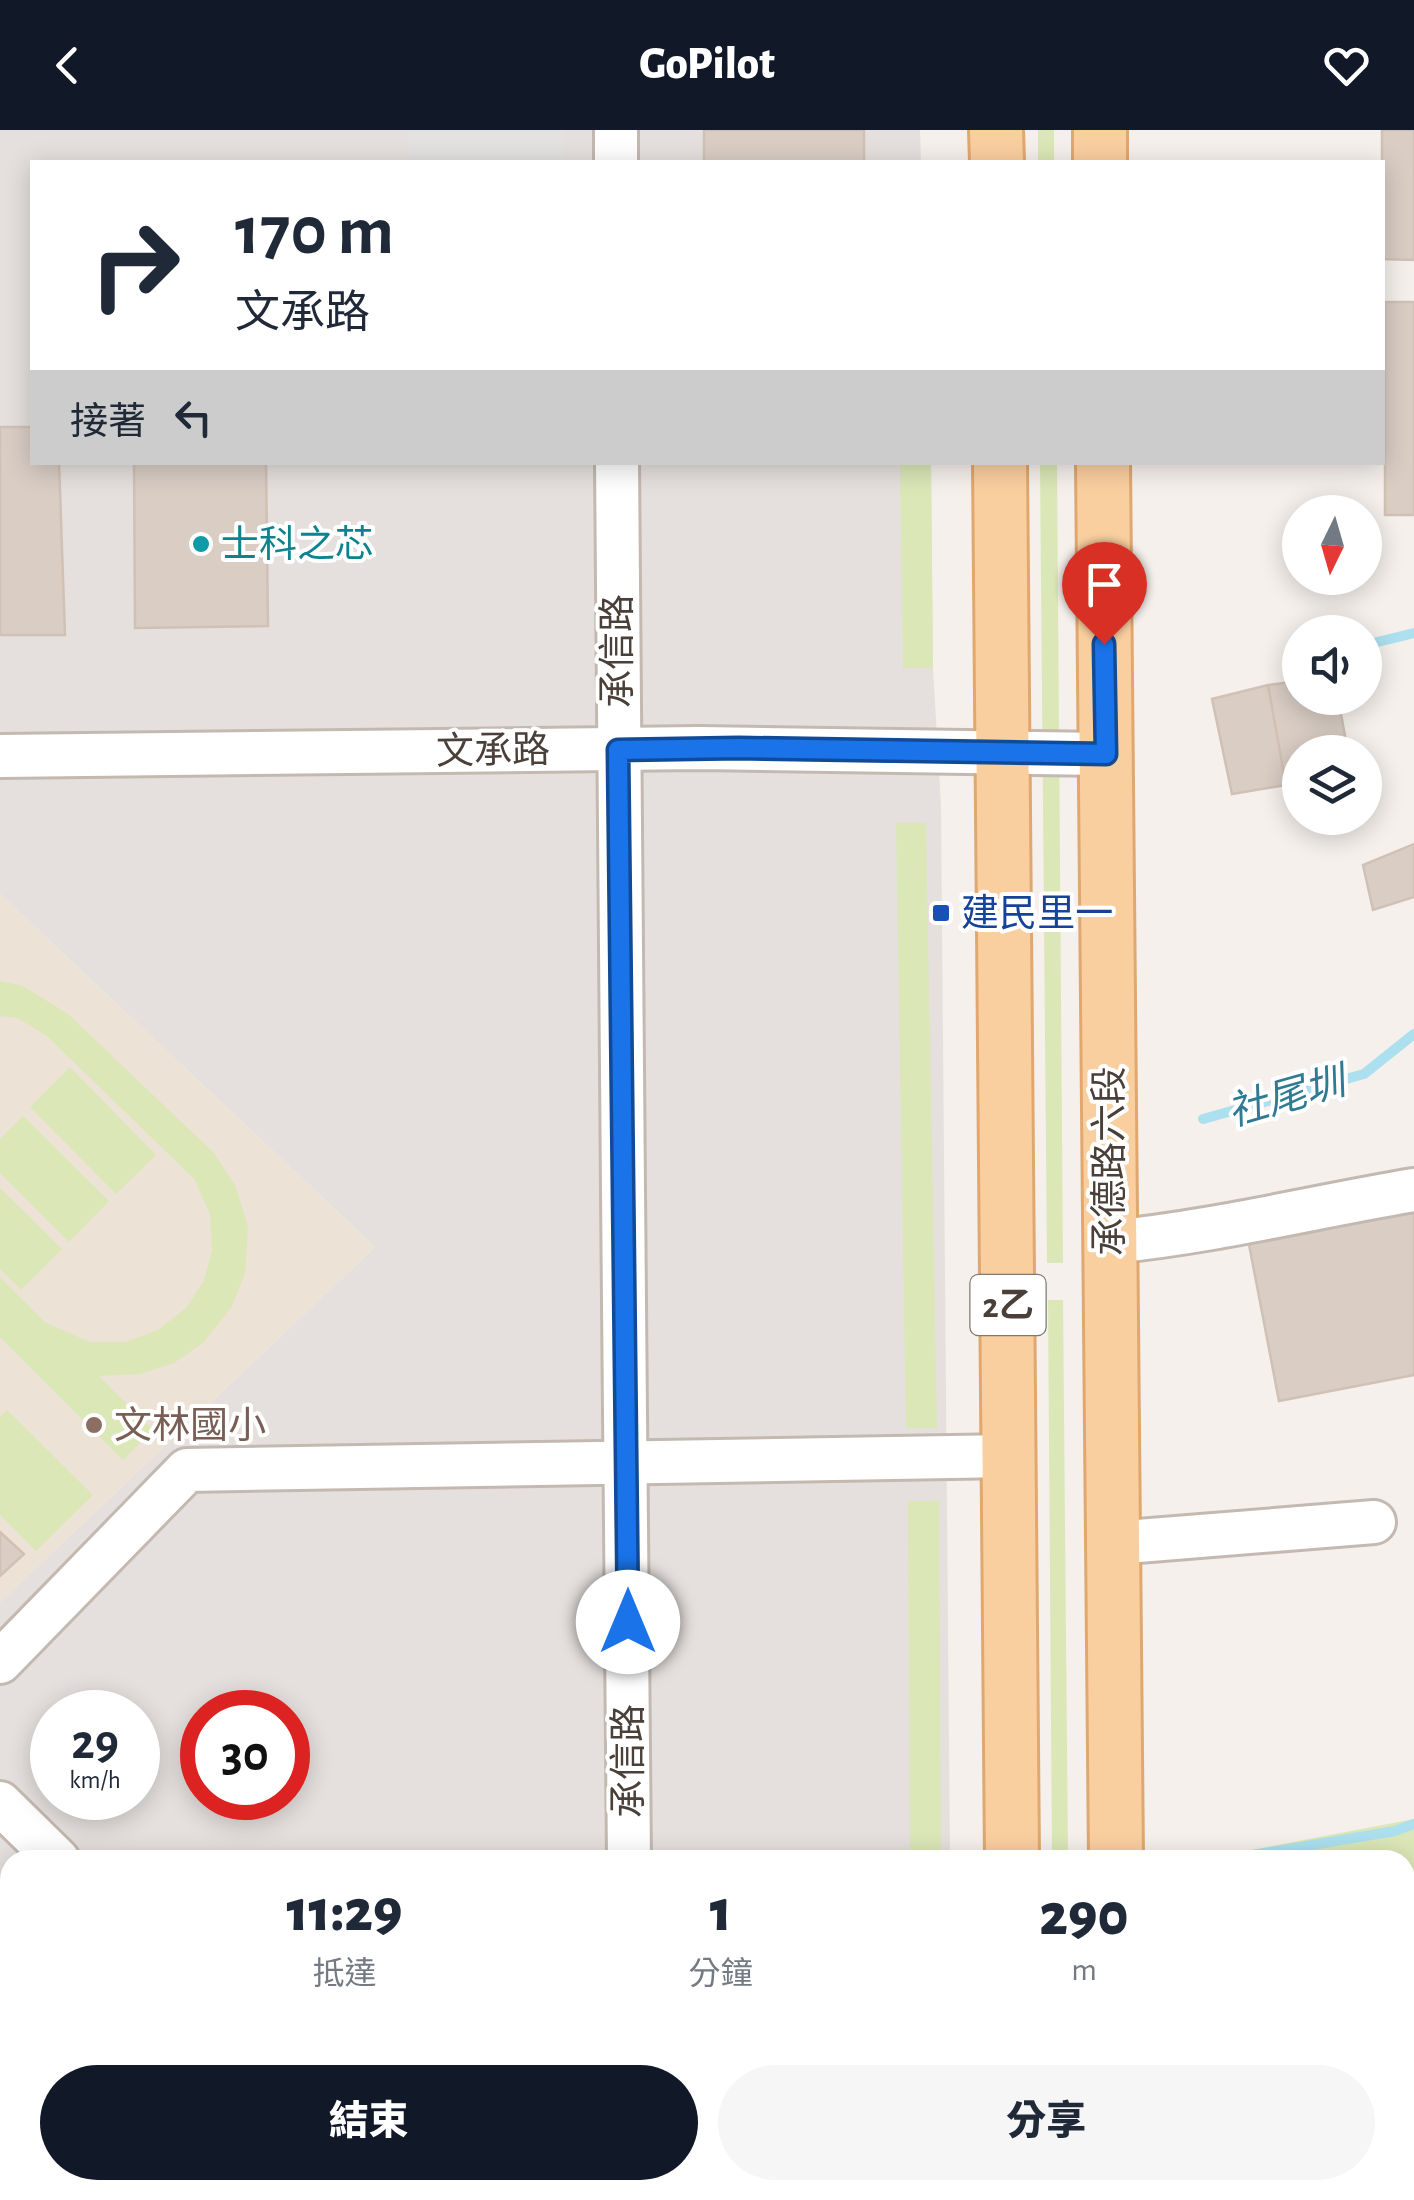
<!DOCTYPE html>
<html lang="zh-TW">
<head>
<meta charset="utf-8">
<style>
  body { margin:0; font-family:"Alegreya Sans","Noto Sans TC",sans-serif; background:#f6f6f7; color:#1f2937; height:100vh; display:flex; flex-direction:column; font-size:38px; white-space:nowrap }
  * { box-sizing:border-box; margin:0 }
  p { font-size:32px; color:#747a83 }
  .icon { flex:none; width:55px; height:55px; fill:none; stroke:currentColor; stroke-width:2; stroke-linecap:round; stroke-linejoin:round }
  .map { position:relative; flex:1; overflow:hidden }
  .sheet { position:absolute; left:0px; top:1720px; width:1415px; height:350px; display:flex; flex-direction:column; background:#fff; border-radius:30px 30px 0 0; box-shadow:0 5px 25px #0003 }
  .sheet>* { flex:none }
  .hud { position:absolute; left:30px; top:30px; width:1355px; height:305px; border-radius:0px; box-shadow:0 5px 25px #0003; background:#fff; color:#1f2937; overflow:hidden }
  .needle { width:65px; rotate:185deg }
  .fabs { position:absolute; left:1282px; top:365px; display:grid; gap:20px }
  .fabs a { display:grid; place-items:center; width:100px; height:100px; border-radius:50%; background:#fff; box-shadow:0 5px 25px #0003; font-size:50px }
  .speed { position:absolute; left:30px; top:1560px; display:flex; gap:20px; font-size:50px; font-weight:700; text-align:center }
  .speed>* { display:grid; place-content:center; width:130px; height:130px; border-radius:50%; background:#fff; box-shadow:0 5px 25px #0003; line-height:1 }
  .speed small { font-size:25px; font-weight:400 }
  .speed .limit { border:15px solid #d22; background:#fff; color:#111 }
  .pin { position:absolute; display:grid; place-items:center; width:85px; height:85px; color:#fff; margin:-102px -42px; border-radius:50% 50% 50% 0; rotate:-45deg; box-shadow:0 0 10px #0007 }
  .pin .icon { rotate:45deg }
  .me { position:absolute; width:110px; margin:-55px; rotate:0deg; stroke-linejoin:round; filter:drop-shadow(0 0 8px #0008) }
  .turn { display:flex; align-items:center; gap:35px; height:210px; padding:0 40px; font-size:45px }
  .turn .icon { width:130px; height:130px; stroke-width:2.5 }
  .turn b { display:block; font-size:70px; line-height:85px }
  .then { display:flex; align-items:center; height:95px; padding:0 40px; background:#0003; gap:20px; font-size:38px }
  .eta { display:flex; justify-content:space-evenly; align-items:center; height:170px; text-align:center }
  .eta b { font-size:60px; font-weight:800; line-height:70px }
  .primary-button { display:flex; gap:20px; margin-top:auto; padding:20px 40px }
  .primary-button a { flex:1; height:115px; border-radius:60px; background:#111827; color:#fff; font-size:40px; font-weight:800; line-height:115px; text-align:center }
  .primary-button a+a { background:#f6f6f7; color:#1f2937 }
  header { display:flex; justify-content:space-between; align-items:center; height:130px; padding:0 40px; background:#111827; color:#fff; font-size:45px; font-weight:800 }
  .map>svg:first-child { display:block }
  .industrial { fill:#e5e0dd; fill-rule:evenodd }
  .education { fill:#ede2d6 }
  .green { fill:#dbe7b7 }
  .parking { fill:#e4e2e0 }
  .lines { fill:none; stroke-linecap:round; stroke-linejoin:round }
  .stream { stroke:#ace0ee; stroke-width:10 }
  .building { fill:#d9cdc4; stroke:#d1c1b5; stroke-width:2.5 }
  .minor-casing { stroke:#c4b9b1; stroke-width:48 }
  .major-casing { stroke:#e0a86f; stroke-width:58 }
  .minor { stroke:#fff; stroke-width:42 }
  .major { stroke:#facfa0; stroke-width:52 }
  .route-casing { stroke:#114b97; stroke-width:25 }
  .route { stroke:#1a73e8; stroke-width:18 }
  .culture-dot { fill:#0f9aa8; stroke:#fff; stroke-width:4 }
  .transit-dot { fill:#1a4fb4; stroke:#fff; stroke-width:4 }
  .education-dot { fill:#8d6e63; stroke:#fff; stroke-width:4 }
  .labels { text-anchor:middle; stroke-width:8; stroke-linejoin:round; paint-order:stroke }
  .shield { fill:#fff; stroke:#807974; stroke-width:2.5 }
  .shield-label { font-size:35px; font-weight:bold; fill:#4a4039 }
  .culture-label { font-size:38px; fill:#0d838f; stroke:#fff; text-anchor:start }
  .street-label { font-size:38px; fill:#4a4039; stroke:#fff }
  .transit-label { font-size:38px; fill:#164399; stroke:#fff; text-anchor:start }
  .education-label { font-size:38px; fill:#785e54; stroke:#fff; text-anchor:start }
  .water-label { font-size:40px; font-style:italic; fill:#2f7b92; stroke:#fff }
</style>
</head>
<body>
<header><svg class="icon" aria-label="back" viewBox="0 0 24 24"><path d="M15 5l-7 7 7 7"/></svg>GoPilot<svg class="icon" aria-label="heart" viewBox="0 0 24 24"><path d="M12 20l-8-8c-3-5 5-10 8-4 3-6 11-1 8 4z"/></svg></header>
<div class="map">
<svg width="1414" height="2070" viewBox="0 0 1414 2070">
  <rect width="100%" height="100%" fill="#f5f0ec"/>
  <path class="industrial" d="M0 0H920L921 32H32V332L931 333 933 538 941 675 950 1730H10V2060H953V2070H0V1472L375 1117 0 764ZM52 1582H138V1668H52ZM202 1582H288V1668H202Z"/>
  <path class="education" d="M0 764 375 1117 0 1472Z"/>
  <path class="green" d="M1038 0H1054V32H1038Z
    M900 333H931L933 538H903Z
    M1040 333H1057L1063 1133H1047Z
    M896 693H926L937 1298H906Z
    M0 851 23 856 68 884 214 1023 236 1057 248 1097 245 1143 231 1178 203 1213 174 1233 140 1244 99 1246 153 1300 123 1330 0 1207V1147L46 1193 90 1212H125L158 1200 187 1177 204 1150 212 1120 210 1084 194 1049 47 906 17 888 0 886Z
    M70 937 156 1025 116 1064 30 977Z
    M23 986 109 1071 69 1112 0 1043V1009Z
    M0 1058 62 1119 21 1160 0 1139Z
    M1048 1170H1063L1068 1730H1052Z
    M7 1280 93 1365 36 1421 0 1385V1287Z
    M908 1371H939L941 1730H910Z
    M1414 1689V1836L1405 1837V1730H1220V1726Z
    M1405 1913 1414 1914V2014L1405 2012Z"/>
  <path class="parking" d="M407 0H563V32H407Z"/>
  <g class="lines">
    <path class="stream" d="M1365 515 1414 503
      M1203 989 1364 944 1414 904
      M1241 1727 1395 1701 1414 1694
      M1405 2020 1414 2024"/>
  </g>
  <path class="building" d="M704 0H864V32H704Z
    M1382 0H1414V130L1382 129Z
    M1385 172H1414V385H1385Z
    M0 297H32V332H59L65 505H0Z
    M134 332H266L268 496 135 498Z
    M1300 551V568H1338L1348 622H1300V652L1286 655 1268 555Z
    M1268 555 1286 655 1232 664 1212 569Z
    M1414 714V767L1373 780 1363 735Z
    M1414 1073V1245L1279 1271 1247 1104Z
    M0 1402 24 1424 0 1446Z
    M1242 2060H1276L1380 2064V2070H1241Z"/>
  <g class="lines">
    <defs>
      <path id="minor" d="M616 0V32
        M617 332C618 798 627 1264 629 1730
        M0 626 700 618 1105 624
        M1111 1112C1213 1102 1313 1077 1414 1060
        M1113 1413 1374 1392
        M0 1532 187 1340 1009 1326
        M0 1673 58 1730
        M421 2060H744
        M367 2070 377 2060"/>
      <path id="major" d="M996 0 997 32
        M1100 0V32
        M1000 332 1012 1730
        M1103 332 1116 1730
        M1014 2060V2070
        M1119 2060V2070"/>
    </defs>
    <use href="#minor" class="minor-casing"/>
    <use href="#major" class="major-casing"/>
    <use href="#minor" class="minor"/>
    <use href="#major" class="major"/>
  </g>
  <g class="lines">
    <defs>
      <path id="route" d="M628 1492 618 620 739 618 1106 624 1104 514"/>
    </defs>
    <use href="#route" class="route-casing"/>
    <use href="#route" class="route"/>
  </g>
  <circle class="culture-dot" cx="201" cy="414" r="10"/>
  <rect class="transit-dot" x="931" y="773" width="20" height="20" rx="5"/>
  <circle class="education-dot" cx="94" cy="1295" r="10"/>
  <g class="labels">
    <rect class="shield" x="970.5" y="1145" width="75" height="60" rx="8"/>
    <g class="shield-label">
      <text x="1008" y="1187">2乙</text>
    </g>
    <g class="culture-label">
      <text x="221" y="427">士科之芯</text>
    </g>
    <g class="street-label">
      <text transform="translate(617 521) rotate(-90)" y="13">承信路</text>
      <text transform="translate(493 620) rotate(-1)" y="13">文承路</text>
      <text transform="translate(1109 1031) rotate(-90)" y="13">承德路六段</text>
      <text transform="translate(628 1631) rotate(-90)" y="13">承信路</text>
    </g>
    <g class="transit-label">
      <text x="961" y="796">建民里一</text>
    </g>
    <g class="education-label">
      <text x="114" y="1308">文林國小</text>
    </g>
    <g class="water-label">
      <text transform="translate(1286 966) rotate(-16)" y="14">社尾圳</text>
    </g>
  </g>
</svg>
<div class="fabs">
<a><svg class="needle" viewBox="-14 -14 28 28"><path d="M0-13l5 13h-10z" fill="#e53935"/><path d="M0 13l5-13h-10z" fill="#747a83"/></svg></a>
<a><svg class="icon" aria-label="sound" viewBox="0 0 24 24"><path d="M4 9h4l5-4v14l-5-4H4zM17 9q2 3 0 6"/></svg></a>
<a><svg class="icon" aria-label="layers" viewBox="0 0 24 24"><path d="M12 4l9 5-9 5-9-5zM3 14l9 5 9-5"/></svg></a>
</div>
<div class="speed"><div>29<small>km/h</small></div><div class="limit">30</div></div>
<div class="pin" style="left:1104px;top:514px;background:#d93025"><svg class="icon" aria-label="arrive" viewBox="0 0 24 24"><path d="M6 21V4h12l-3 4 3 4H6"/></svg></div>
<svg class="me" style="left:628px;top:1492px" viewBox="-20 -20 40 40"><circle r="19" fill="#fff"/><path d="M0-13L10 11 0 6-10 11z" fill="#1a73e8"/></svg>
<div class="hud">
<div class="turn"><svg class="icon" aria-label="right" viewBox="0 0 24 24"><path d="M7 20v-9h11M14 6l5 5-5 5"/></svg><div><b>170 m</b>文承路</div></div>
<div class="then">接著<svg class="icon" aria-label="left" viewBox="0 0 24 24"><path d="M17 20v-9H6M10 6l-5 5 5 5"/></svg></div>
</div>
<section class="sheet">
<div class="eta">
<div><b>11:29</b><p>抵達</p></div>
<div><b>1</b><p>分鐘</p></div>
<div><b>290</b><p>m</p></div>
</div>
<div class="primary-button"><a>結束</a><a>分享</a></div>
</section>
</div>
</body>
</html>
